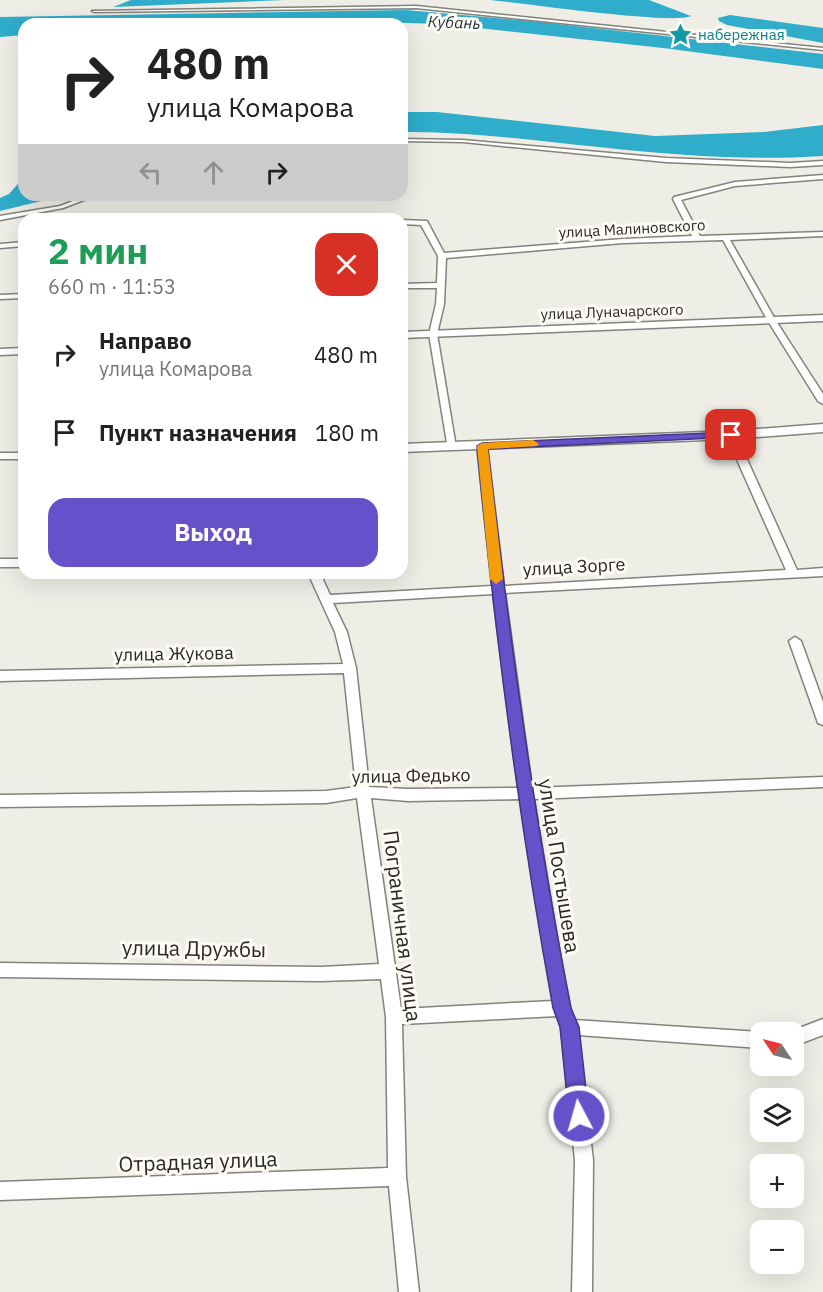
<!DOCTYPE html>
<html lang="ru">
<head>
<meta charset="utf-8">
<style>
  body { margin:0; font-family:"IBM Plex Sans",sans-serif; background:#f6f6f6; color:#222; height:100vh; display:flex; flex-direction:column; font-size:22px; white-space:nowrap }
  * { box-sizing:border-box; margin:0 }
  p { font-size:20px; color:#767676 }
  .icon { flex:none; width:33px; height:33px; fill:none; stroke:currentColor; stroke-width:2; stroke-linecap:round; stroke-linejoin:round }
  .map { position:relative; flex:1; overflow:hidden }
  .panel { position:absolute; left:18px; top:213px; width:390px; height:366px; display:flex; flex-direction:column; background:#fff; border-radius:18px; box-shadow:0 6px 24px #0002 }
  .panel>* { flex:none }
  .guide { position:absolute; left:18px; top:18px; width:390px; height:183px; border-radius:18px; box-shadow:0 6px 24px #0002; background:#fff; color:#222; overflow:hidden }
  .needle { width:39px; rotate:305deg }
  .fabs { position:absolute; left:750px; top:1022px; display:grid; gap:12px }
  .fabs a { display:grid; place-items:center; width:54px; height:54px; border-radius:12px; background:#fff; box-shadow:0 6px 24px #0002; font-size:30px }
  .pin { position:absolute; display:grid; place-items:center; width:51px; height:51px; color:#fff; margin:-26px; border-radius:12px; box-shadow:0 3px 9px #0006 }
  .me { position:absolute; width:66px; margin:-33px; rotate:354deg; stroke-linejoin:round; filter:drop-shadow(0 0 4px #0008) }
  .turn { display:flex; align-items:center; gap:21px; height:126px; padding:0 30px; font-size:27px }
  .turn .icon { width:78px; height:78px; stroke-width:2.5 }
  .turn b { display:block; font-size:42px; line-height:51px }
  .lanes { display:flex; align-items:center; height:57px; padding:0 30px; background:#0003; justify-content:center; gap:30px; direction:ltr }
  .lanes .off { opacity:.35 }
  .round { display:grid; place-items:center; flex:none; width:63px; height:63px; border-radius:18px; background:#f6f6f6 }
  .summary { display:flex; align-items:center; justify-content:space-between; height:102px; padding:0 30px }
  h1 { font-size:36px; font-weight:800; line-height:45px; color:#1e9e55 }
  .cta { display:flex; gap:12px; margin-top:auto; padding:12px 30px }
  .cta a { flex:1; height:69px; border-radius:18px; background:#6751ca; color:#fff; font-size:24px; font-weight:800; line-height:69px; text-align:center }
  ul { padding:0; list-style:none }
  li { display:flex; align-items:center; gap:18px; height:78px; padding:0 30px }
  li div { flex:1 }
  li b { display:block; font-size:22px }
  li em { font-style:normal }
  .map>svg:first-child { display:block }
  .water { fill:#2fadca }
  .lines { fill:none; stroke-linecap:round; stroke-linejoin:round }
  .pedestrian-casing { stroke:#83827b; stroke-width:3 }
  .minor-casing { stroke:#83827b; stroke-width:3 }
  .tertiary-casing { stroke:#83827b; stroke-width:3 }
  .pedestrian { fill:#fff; fill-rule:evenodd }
  .minor { fill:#fff; fill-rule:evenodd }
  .tertiary { fill:#fff; fill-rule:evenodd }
  .route { fill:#6751ca; stroke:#433583; stroke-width:1.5 }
  .slow { fill:#f59e0b }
  .labels { text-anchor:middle; stroke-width:6; stroke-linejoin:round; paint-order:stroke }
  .far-culture-label { font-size:15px; fill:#0d838f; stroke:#fdfbf4; text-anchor:start }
  .far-street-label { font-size:15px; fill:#292926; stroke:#fdfbf4 }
  .far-water-label { font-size:16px; font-style:italic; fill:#1c3137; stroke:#fdfbf4 }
  .street-label { font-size:18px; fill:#292926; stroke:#fdfbf4 }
  .near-street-label { font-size:21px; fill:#292926; stroke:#fdfbf4 }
</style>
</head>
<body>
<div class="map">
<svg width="823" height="1292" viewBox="0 0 823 1292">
  <rect width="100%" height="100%" fill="#efeee6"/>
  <path class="water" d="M131 0H285L113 7Z
    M491 0H649L691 16C675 25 520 3 491 0Z
    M406 10 531 21 823 54V69L663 48 442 24 334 21 24 24V35L0 37V17Z
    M730 15 823 28V43L727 25 719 21 718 18Z
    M402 112H437L655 136 764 132 823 125V156C748 161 673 155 599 147 533 141 468 131 402 132Z
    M24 177V195H66L0 211V198L9 194Z"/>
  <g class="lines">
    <defs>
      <path id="pedestrian" d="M416 6 823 48V50L416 8 94 12 92 11Z
        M402 139 463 140 666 158 790 163 823 161V165L790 167 666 162 463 142 402 141Z
        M89 195H97L63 208 0 220V216L60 206Z"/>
      <path id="minor" d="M823 175V179L735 186 681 200 700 236 823 232V236L730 240 776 321 823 394V404L818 401 768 321 723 240 623 243 446 258 444 304 437 334 456 447 454 449H448L429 334 436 304 437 288H402V284L437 283 438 256 421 225 402 224V220L427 221 444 253 623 239 692 236 673 199 674 197 735 182Z
        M24 242V246L0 248V244Z
        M24 294V298L0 299V295Z
        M731 432 736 435 797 570 823 568V576L505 593 532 788 823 777V787L534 799 557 938 570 1008 574 1020 760 1032V1048L578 1035 593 1160 592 1292H572L575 1160 561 1027 557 1016 402 1024 406 1177 419 1292H399L389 1186 0 1200V1182L388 1168 386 1017 381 979 321 981 0 977V963L321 967 379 964 357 798 326 803 0 807V795L326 791 356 787 344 673 0 681V671L343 664 335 632 308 573H320L330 595 492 586 477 446 482 443 487 446 504 586 786 570 726 435ZM493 594 518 788 408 789 369 787 356 668 347 632 333 603ZM371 798 408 801 520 799 553 1001 401 1009Z
        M0 453H24V459H0Z
        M0 559H24V567H0Z
        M795 637 801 641 823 702V725L818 723 817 720 789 641Z
        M823 1019V1035L794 1046V1032H789Z"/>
      <path id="tertiary" d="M823 315V321L402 338V332Z
        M24 348V354L0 355V349Z
        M823 424V432L731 439 402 452V444L731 431Z"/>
    </defs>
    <use href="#pedestrian" class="pedestrian-casing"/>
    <use href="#minor" class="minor-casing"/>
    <use href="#tertiary" class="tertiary-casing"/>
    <use href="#pedestrian" class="pedestrian"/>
    <use href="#minor" class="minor"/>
    <use href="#tertiary" class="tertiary"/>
  </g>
  <path class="route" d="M731 432 736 435 735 437 488 449C509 636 535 823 571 1008L579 1027 589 1116 586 1123 579 1126 572 1123 569 1116 560 1027 553 1008C519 822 495 634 477 446L482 443Z"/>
  <path class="slow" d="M533 440 539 444 537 446 488 449 503 579 496 584 490 579 477 446 482 443Z"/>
  <defs>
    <symbol id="sight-bare" viewBox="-9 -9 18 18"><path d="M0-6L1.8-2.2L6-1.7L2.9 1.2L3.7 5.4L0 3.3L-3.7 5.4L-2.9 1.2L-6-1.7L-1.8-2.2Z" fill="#0f9aa8" stroke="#fdfbf4" stroke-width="2.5" paint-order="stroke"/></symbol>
  </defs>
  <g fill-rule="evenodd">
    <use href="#sight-bare" x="664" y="18" width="33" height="33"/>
  </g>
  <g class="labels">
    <g class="far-culture-label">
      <text x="698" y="40">набережная</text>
    </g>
    <g class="far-street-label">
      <text transform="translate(632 229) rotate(-3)" y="5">улица Малиновского</text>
      <text transform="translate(612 312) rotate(-2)" y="5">улица Луначарского</text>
    </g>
    <g class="far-water-label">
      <text transform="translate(454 22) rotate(2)" y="6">Кубань</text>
    </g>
    <g class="street-label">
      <text transform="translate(574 567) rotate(-3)" y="6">улица Зорге</text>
      <text transform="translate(174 654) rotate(-1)" y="6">улица Жукова</text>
      <text transform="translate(411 776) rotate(-1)" y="6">улица Федько</text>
    </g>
    <g class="near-street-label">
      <text transform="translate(559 866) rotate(81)" y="7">улица Постышева</text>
      <text transform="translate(402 926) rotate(83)" y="7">Пограничная улица</text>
      <text transform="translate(194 949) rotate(1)" y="7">улица Дружбы</text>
      <text transform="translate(198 1162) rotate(-2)" y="7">Отрадная улица</text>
    </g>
  </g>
</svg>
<div class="fabs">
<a><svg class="needle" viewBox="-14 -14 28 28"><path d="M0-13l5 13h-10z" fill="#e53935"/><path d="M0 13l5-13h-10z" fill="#767676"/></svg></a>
<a><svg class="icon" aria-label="layers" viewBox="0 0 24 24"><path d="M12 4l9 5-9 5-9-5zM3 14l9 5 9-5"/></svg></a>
<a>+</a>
<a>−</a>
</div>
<div class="pin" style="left:731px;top:435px;background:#d93025"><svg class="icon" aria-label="arrive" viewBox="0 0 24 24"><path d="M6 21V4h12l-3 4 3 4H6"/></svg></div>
<svg class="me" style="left:579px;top:1116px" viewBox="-20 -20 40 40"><circle r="17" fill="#6751ca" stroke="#fff" stroke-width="3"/><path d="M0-11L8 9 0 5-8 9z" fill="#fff"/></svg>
<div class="guide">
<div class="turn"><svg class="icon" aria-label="right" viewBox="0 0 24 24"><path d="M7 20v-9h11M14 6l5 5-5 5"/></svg><div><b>480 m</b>улица Комарова</div></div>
<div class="lanes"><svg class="icon off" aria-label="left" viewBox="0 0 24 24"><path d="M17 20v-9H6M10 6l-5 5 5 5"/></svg><svg class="icon off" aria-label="ahead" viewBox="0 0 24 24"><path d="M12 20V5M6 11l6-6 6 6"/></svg><svg class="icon" aria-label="right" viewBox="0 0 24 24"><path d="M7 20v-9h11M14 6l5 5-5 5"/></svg></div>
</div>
<section class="panel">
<div class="summary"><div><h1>2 мин</h1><p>660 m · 11:53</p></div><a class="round" style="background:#d93025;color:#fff"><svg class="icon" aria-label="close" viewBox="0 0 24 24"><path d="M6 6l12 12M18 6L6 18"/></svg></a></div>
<ul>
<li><svg class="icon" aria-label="right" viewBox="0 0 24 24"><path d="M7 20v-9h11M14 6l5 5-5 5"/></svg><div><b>Направо</b><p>улица Комарова</p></div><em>480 m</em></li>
<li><svg class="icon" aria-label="arrive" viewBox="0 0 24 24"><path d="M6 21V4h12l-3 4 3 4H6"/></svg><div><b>Пункт назначения</b></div><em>180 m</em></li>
</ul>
<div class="cta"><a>Выход</a></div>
</section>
</div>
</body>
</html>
